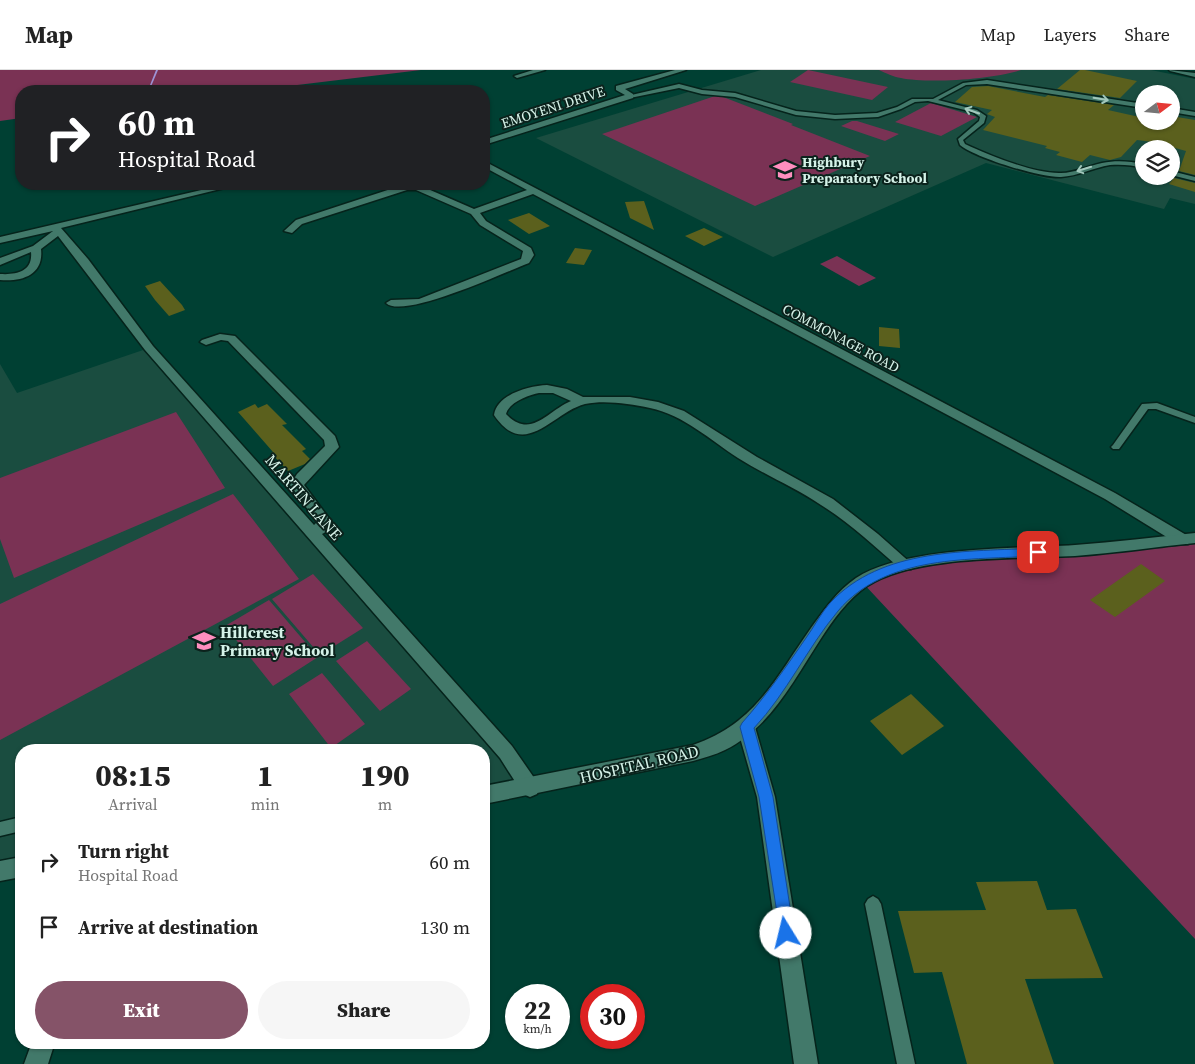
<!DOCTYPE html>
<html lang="en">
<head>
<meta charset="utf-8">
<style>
  body { margin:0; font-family:"Source Serif 4",serif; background:#f6f6f6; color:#222; height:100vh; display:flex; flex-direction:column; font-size:19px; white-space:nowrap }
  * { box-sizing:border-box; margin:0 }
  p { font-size:16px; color:#767676 }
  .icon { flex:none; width:28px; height:28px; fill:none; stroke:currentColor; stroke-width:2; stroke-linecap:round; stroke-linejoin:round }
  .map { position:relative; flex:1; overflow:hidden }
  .panel { position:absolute; left:15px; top:674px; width:475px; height:305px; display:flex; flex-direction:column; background:#fff; border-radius:20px; box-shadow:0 1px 4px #0004 }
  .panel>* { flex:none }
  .banner { position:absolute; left:15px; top:15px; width:475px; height:105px; border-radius:20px; box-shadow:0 1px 4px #0004; background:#202124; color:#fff; overflow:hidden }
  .needle { width:32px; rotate:74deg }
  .fabs { position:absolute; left:1135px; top:15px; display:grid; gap:10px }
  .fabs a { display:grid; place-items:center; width:45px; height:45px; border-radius:50%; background:#fff; box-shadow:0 1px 4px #0004; font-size:25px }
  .speed { position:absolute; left:505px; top:914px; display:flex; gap:10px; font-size:25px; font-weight:700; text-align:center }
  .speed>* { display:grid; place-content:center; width:65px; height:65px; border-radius:50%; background:#fff; box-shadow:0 1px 4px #0004; line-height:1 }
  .speed small { font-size:12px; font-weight:400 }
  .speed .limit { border:8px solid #d22; background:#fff; color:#111 }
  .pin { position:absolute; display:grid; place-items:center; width:42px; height:42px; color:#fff; margin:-21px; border-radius:10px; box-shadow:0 2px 8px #0006 }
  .me { position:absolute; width:55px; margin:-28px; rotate:351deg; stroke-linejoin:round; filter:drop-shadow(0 0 4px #0008) }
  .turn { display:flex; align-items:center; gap:18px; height:105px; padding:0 20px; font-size:22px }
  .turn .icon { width:65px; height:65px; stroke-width:2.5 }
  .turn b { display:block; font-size:35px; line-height:42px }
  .eta { display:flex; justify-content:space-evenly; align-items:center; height:85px; text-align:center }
  .eta b { font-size:30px; font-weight:800; line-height:35px }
  .cta { display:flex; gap:10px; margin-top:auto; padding:10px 20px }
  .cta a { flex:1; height:58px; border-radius:30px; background:#855368; color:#fff; font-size:20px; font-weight:800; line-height:58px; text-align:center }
  .cta a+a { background:#f6f6f6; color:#222 }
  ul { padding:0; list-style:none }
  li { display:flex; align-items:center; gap:15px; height:65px; padding:0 20px }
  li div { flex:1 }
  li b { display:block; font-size:19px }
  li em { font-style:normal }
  header { display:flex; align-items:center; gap:30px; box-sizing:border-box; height:70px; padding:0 25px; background:#fff; border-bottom:1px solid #e0e0e0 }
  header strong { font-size:24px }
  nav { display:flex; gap:28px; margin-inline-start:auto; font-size:18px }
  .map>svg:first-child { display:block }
  .built { fill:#1a4d40; fill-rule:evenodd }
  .green { fill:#7a3254 }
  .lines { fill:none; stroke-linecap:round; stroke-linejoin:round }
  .stream { fill:#9e94d6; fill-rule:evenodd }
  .building { fill:#5b601d }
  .service-casing { stroke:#05231b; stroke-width:3 }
  .minor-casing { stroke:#05231b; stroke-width:3 }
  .tertiary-casing { stroke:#05231b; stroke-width:3 }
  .service { fill:#42796a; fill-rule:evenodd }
  .minor { fill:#42796a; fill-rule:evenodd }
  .tertiary { fill:#42796a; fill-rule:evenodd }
  .oneway { stroke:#a2c8bc }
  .route { fill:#1a73e8; stroke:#114b97 }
  .labels { text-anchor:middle; stroke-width:4; stroke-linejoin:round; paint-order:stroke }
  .far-street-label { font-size:14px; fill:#d5f2e8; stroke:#0b221c }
  .far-poi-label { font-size:14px; font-weight:bold; fill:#d5f2e8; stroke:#0b221c; text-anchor:start }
  .street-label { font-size:16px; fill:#d5f2e8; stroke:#0b221c }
  .poi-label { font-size:16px; font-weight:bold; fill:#d5f2e8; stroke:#0b221c; text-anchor:start }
</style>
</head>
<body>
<header>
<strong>Map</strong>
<nav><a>Map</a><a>Layers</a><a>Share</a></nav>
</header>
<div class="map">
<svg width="1195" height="994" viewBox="0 0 1195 994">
  <rect width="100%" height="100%" fill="#004033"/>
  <path class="built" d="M761 0H1151L1195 9V134L1170 128 1164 139 986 93 773 187 536 68ZM1144 24H1171V51H1144ZM1144 79H1171V106H1144Z
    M149 278 530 718 484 725V680H21V797L0 801V294L17 323Z"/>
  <path class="green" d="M0 0H421L248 21H21V48L0 51Z
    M808 0 888 17 872 30 790 12Z
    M879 0H1021C994 9 929 14 901 8 893 7 886 3 879 0Z
    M718 25 793 54 791 55 870 86 755 136 602 64Z
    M931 33 977 47 941 66 895 52Z
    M852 51H857L899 64 885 71 841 56Z
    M837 186 876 208 859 216 820 194Z
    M176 342 225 418 14 508 0 469V408Z
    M233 424 299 509 0 670V534Z
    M1195 468V869L862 512 912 493Z
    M313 504 363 558 320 585 272 529Z
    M269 530 318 587 273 616 225 556Z
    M367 571 411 619 380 641 336 591Z
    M322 603 365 654 331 678 289 624Z"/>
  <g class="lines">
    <path class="stream" d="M156 0H158L150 19 148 20Z"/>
  </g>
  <path class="building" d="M1080 0H1085L1137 11 1120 28 1057 19Z
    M988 16 1045 27 1048 25 1114 35 1108 40 1144 48V51L1171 54V46L1195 50V105L1179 101 1186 81 1153 72 1137 70 1121 87 1110 90 1090 85 1082 92 1056 85 1060 82 1045 78 1047 76 983 60 995 47 987 44 992 40 955 32 972 17Z
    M1174 108 1195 113V122L1169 114Z
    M644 131 654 160 630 148 625 132Z
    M529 143 550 156 529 164 508 150Z
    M704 158 723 167 704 176 685 166Z
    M575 178 592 180 584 195 566 193Z
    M160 211 182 235 185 240 169 246 155 230 145 216Z
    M879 257 899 259 900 278 879 276Z
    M255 334 258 338 267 334 287 354 282 355 306 379 302 381 310 389 305 394 288 401 271 383 273 382 238 342Z
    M1141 494 1165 511 1115 547 1090 530Z
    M911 624 944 656 902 685 870 651Z
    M1037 811 1047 840 1076 839 1103 908 1025 909 1054 994H967L942 902 914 903 898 841 986 840 976 812Z"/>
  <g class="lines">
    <defs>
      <path id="service" d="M987 10 1144 34V38L987 14 966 15 938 30 977 40 986 46 984 53 963 70 965 74C989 85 1034 104 1061 103 1075 103 1088 96 1102 93 1116 90 1129 91 1144 94V98C1132 95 1121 94 1110 95 1093 98 1078 106 1061 107 1041 108 976 88 960 75L958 69 979 51 980 47 973 42 928 31 915 32 901 39 878 47 835 49 796 45 735 27 702 24 679 18 630 28 627 26 679 14 702 20 735 23 796 41 835 45 877 43 897 37 912 29H933L963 13Z
        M1171 38 1195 42V46L1171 42Z
        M1153 74 1173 79 1178 85 1171 91V79H1144V81L1141 79Z
        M1171 101 1195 107V111L1171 105Z
        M1157 333 1195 347V353L1156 339H1148L1119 379H1113L1111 377 1113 375 1142 334Z
        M21 747V761L0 766V752Z
        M873 826 878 829 881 834 915 994H897L865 834 868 829Z"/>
      <path id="minor" d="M533 0H545L517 8 514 6Z
        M675 0H686L625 19 633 24V28L484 75V70L625 25 616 20V16Z
        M1169 0 1195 3V7L1170 1Z
        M484 91 1115 423 1188 466 1190 470 1188 474H1178L1105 429 533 124 480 143 486 151 531 178 534 185 529 193C505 202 403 250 386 233L391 230 419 229 521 189 523 181 480 155 471 144 416 120H407L302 154 292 163 284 161 296 150 406 114 421 116 474 139 527 120 484 97Z
        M227 114H241L61 158 88 189 153 276 314 455 317 452 290 415 297 404 325 376 324 370 228 271 221 270 206 275 200 272 202 270 220 264 235 266 335 366 339 377 304 415 331 451 326 462 322 464 512 676 537 712 539 718 537 724 530 727 523 724 500 688 145 280 58 166 41 179C44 205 22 212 0 210V204C16 205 33 202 31 182L0 195V188L33 176 53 161 0 173V167Z
        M547 315 567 319 583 327H630L658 332 684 341 757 387 833 429 878 464 913 495 911 499H901C875 477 850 453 821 435 794 417 765 405 738 388 710 370 684 345 650 338 629 334 606 330 585 334 553 342 525 391 494 345 497 324 529 316 547 315ZM539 323H553L571 331C547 341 531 370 506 344 509 332 529 325 539 323Z
        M746 649 752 651 755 657 775 727 818 994H794L757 727 737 657 740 651Z
        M32 972H55L48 994H24Z"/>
      <path id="tertiary" d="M1195 463V473C1155 477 1115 483 1075 486 1018 489 914 485 867 516 847 530 833 550 820 570 794 610 770 658 725 680 715 685 703 688 693 691L484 734V716L693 675C755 654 775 609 811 558 824 540 837 521 856 508 905 476 1016 479 1075 475 1115 472 1155 467 1195 463Z
        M21 787V807L0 811V791Z"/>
    </defs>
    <use href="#service" class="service-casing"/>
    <use href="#minor" class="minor-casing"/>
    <use href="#tertiary" class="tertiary-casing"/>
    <use href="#service" class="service"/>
    <use href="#minor" class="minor"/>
    <use href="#tertiary" class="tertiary"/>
  </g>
  <defs><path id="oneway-shaft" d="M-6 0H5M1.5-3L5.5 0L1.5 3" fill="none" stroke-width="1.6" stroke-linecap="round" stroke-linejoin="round" transform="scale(1.25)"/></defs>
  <g class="oneway">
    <use href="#oneway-shaft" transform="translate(1101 29) rotate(9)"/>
    <use href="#oneway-shaft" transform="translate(972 41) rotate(-161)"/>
    <use href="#oneway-shaft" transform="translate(1084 99) rotate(163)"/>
  </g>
  <path class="route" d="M1038 478 1044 482 1038 486C971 490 886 484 838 541 807 578 787 623 754 658L773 727 794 863 792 869 786 871 781 869 759 727 740 657 742 653C766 626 786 597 806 568 814 557 821 543 830 533 882 477 968 482 1038 478Z"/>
  <defs>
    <symbol id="school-bare" viewBox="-9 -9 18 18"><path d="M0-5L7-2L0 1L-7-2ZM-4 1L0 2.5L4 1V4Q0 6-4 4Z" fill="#fd8ebe" stroke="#0b221c" stroke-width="2.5" paint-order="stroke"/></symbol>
  </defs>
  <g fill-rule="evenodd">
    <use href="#school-bare" x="769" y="84" width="32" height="32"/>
    <use href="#school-bare" x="188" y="555" width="32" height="32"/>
  </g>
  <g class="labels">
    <g class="far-street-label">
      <text transform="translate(553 37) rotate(-18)" y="5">EMOYENI DRIVE</text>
      <text transform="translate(841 268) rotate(28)" y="5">COMMONAGE ROAD</text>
    </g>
    <g class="far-poi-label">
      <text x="802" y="97">Highbury<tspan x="802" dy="16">Preparatory School</tspan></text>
    </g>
    <g class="street-label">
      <text transform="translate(304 427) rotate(49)" y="6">MARTIN LANE</text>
      <text transform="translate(639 694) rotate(-13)" y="6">HOSPITAL ROAD</text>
    </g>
    <g class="poi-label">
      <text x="220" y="568">Hillcrest<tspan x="220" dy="18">Primary School</tspan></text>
    </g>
  </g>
</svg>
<div class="fabs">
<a><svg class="needle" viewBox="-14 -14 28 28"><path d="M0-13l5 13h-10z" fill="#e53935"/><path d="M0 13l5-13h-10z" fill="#767676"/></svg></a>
<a><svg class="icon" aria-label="layers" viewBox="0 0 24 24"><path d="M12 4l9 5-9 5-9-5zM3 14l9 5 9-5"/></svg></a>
</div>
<div class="speed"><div>22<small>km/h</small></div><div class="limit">30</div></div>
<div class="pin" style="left:1038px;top:482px;background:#d93025"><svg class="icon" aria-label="arrive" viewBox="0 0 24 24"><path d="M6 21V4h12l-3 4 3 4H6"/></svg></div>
<svg class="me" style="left:786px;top:863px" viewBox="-20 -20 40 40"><circle r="19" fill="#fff"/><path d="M0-13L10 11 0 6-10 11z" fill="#1a73e8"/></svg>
<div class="banner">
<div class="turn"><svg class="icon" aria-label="right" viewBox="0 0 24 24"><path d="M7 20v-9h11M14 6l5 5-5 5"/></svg><div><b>60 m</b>Hospital Road</div></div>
</div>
<section class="panel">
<div class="eta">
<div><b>08:15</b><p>Arrival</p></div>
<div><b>1</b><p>min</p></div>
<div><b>190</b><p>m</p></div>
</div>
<ul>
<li><svg class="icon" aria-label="right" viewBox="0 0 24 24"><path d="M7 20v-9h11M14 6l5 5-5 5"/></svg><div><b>Turn right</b><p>Hospital Road</p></div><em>60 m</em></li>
<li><svg class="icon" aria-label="arrive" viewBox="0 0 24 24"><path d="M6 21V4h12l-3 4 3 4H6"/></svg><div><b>Arrive at destination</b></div><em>130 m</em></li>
</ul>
<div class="cta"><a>Exit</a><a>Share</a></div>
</section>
</div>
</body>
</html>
